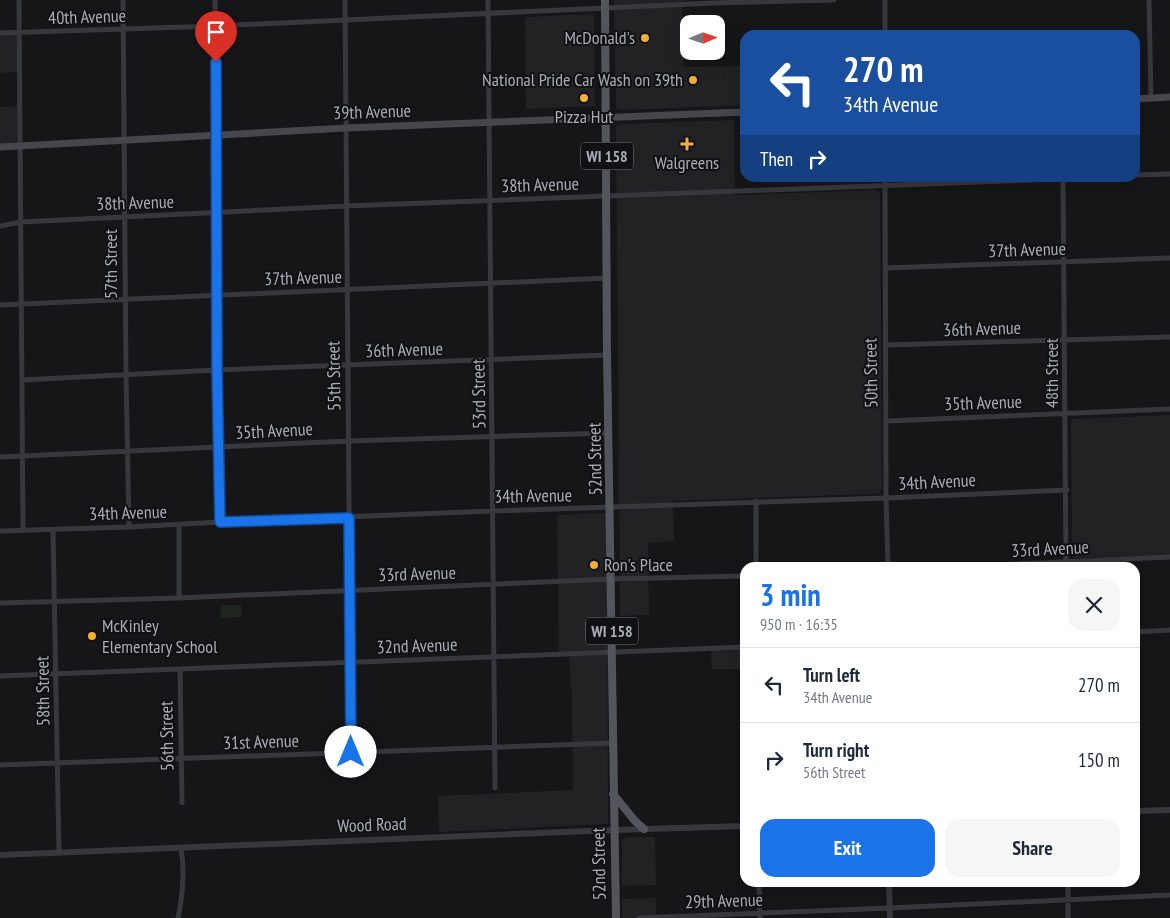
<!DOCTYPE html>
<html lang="en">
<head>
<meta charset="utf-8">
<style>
  body { margin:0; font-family:"PT Sans Narrow",sans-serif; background:#f6f6f7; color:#1f2937; height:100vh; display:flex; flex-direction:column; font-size:19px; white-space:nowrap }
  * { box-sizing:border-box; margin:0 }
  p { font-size:16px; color:#747a83 }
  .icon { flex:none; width:28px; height:28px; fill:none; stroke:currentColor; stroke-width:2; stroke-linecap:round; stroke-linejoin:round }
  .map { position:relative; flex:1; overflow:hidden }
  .drawer { position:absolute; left:740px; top:562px; width:400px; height:325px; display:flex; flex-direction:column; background:#fff; border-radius:15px; box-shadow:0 5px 20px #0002 }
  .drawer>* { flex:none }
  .banner { position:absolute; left:740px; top:30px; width:400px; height:152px; border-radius:15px; box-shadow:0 5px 20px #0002; background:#1a4fa0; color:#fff; overflow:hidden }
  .needle { width:32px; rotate:88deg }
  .controls { position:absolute; left:680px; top:15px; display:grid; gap:10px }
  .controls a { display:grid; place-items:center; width:45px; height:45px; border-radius:10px; background:#fff; box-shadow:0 5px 20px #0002; font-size:25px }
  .pin { position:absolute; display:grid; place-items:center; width:42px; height:42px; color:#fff; margin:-51px -21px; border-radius:50% 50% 50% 0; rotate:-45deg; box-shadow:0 0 5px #0007 }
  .pin .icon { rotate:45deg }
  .me { position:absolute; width:55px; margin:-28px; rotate:0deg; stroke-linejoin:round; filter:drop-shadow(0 0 4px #0008) }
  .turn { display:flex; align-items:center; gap:18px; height:105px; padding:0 20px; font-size:22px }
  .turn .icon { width:65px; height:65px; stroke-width:2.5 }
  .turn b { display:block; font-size:35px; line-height:42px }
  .then { display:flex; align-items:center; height:48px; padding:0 20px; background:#0003; gap:10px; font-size:19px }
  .round { display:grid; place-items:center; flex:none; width:52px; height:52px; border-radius:15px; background:#f6f6f7 }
  .headline { display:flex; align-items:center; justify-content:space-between; height:85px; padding:0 20px }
  h1 { font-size:30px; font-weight:700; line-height:38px; color:#1a73e8 }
  .action { display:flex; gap:10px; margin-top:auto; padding:10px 20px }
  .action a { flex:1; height:58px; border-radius:15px; background:#1a73e8; color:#fff; font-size:20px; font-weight:700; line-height:58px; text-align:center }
  .action a+a { background:#f6f6f7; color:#1f2937 }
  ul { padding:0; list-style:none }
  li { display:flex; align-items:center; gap:15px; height:75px; padding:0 20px; border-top:1px solid #e0e1e3 }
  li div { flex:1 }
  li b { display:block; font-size:19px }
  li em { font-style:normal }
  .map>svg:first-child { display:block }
  .built { fill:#222225 }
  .green { fill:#1e261f }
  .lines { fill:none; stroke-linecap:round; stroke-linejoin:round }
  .minor { stroke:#37383d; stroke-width:5 }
  .tertiary { stroke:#37383d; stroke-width:6 }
  .secondary { stroke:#45474d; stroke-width:7 }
  .primary { stroke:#53555c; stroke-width:8 }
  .route-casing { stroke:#114b97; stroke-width:12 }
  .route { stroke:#1a73e8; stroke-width:9 }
  .poi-dot { fill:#f2b134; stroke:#111113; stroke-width:2 }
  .labels { text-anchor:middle; stroke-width:4; stroke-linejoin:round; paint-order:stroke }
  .shield { fill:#111113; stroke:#7b7e86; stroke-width:1 }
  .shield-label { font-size:16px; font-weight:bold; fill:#a8adb8 }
  .street-label { font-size:18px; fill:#a8adb8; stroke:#111113 }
  .poi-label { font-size:18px; fill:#a8adb8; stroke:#111113; text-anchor:end }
</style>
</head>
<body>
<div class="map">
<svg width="1170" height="918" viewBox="0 0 1170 918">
  <rect width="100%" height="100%" fill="#161618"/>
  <path class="built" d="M614 0H696L682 1 684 67 745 66V105L624 110 616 108Z
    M594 14 595 106 526 109 525 17Z
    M19 32V72L0 73V33Z
    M20 106V145L0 147V107Z
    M734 120 735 195 875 190 880 193 882 489 879 493 872 494 673 501 674 541 648 543 649 615 620 616 616 126 623 124Z
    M1170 415V555L1074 558 1072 554 1071 421 1072 419Z
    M605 513 607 527 608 824 439 832 438 796 573 790 572 700 569 655 559 656 557 515Z
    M745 650V669H712L711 651Z
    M626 837H655L656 885 622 886V844L623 839Z
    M656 898V918H622V899Z"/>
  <path class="green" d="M221 605H241V617L221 618Z"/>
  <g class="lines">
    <path class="minor" d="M19 0 23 530
      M123 0 126 375 129 527
      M215 0 218 295 217 370 220 522
      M345 0 351 752
      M488 0 495 788
      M1149 0 1151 98
      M0 33 215 26 713 3 834 0
      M885 35V0
      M1135 175 1170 174
      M885 178 886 498 888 568
      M1063 178 1066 568
      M0 226 21 222 346 206 1081 178
      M885 268 1170 258
      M0 305 607 278
      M886 345 1170 337
      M22 380 217 370 607 355
      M887 421 1170 409
      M0 457 349 441 609 433
      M756 501V568
      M53 530 59 853
      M0 531 129 527 220 522 492 511 886 498 1067 490
      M932 568 1170 557
      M179 598V525
      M0 603 179 598 611 579 745 576
      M1135 632 1170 630
      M180 669 182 803
      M0 676 745 647
      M0 765 613 743
      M759 882 760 918
      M1068 882V918
      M178 918C183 894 185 872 181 848
      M639 918 890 908 1170 895"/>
    <path class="tertiary" d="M1135 811 1170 810
      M0 855 614 830 745 826
      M889 882 890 918"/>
    <path class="secondary" d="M1135 99 1170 97
      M0 147 346 128 745 112"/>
    <path class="primary" d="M605 0 607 355 616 918
      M613 794 635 821 644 829"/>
  </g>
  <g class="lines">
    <defs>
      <path id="route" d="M216 62 217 370 220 522 349 518 351 752"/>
    </defs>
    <use href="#route" class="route-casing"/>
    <use href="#route" class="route"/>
  </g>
  <g class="poi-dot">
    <circle cx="645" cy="38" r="5"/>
    <circle cx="693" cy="80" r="5"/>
    <circle cx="584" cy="98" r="5"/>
    <path d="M684.5 136.5h5v5h5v5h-5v5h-5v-5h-5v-5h5z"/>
    <circle cx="594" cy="565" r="5"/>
    <circle cx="92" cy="636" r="5"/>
  </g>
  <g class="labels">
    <g class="shield">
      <rect x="581" y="142.5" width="52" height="27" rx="4"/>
      <rect x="586" y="617.5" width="52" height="27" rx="4"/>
    </g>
    <g class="shield-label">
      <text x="607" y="162">WI 158</text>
      <text x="612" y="637">WI 158</text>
    </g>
    <g class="street-label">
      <text transform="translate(87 17) rotate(-2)" y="6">40th Avenue</text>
      <text transform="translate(372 112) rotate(-2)" y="6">39th Avenue</text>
      <text transform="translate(540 185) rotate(-2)" y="6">38th Avenue</text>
      <text transform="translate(135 203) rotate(-2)" y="6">38th Avenue</text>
      <text transform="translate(1027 250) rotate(-2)" y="6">37th Avenue</text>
      <text transform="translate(111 264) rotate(-90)" y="6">57th Street</text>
      <text transform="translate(303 278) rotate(-2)" y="6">37th Avenue</text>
      <text transform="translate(982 329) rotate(-2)" y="6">36th Avenue</text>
      <text transform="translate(404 350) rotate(-2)" y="6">36th Avenue</text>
      <text transform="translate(871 373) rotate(-91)" y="6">50th Street</text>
      <text transform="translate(1052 373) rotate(-90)" y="6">48th Street</text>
      <text transform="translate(334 376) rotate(-91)" y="6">55th Street</text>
      <text transform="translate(479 394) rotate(-91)" y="6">53rd Street</text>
      <text transform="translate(983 403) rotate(-2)" y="6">35th Avenue</text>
      <text transform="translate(274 431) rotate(-3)" y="6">35th Avenue</text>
      <text transform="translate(595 459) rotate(-91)" y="6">52nd Street</text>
      <text transform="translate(937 482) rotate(-3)" y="6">34th Avenue</text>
      <text transform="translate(533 496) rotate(-1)" y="6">34th Avenue</text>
      <text transform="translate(128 513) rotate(-2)" y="6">34th Avenue</text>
      <text transform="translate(1050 549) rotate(-3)" y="6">33rd Avenue</text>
      <text transform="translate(417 574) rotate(-2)" y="6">33rd Avenue</text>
      <text transform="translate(417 646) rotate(-2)" y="6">32nd Avenue</text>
      <text transform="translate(43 691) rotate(-91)" y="6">58th Street</text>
      <text transform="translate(167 736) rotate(-91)" y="6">56th Street</text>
      <text transform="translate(261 742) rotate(-2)" y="6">31st Avenue</text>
      <text transform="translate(372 825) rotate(-2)" y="6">Wood Road</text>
      <text transform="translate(599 864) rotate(-91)" y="6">52nd Street</text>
      <text transform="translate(724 901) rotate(-2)" y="6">29th Avenue</text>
    </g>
    <g class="poi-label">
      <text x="635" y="44">McDonald's</text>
      <text x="683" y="86">National Pride Car Wash on 39th</text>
      <text x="584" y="123" text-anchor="middle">Pizza Hut</text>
      <text x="687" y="169" text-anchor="middle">Walgreens</text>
      <text x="604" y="571" text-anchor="start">Ron's Place</text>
      <text x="102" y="632" text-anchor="start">McKinley<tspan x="102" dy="21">Elementary School</tspan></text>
    </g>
  </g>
</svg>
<div class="controls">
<a><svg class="needle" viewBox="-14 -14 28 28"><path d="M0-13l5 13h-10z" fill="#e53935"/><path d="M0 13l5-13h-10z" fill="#747a83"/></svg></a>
</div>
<div class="pin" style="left:216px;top:62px;background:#d93025"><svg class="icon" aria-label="arrive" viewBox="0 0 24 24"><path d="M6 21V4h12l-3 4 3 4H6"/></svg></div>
<svg class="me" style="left:351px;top:752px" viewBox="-20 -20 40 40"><circle r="19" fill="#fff"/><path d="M0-13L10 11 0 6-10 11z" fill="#1a73e8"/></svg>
<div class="banner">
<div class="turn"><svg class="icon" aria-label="left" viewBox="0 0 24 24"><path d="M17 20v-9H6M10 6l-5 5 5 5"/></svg><div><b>270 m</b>34th Avenue</div></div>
<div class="then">Then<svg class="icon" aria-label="right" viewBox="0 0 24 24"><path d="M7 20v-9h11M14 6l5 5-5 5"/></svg></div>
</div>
<section class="drawer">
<div class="headline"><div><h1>3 min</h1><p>950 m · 16:35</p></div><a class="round"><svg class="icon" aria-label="close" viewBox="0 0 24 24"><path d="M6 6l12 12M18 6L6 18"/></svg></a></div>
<ul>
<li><svg class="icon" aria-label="left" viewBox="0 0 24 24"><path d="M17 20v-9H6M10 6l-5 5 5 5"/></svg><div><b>Turn left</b><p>34th Avenue</p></div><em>270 m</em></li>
<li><svg class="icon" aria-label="right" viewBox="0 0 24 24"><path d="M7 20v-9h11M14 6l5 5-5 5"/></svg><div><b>Turn right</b><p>56th Street</p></div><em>150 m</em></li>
</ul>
<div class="action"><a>Exit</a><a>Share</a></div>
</section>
</div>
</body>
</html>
